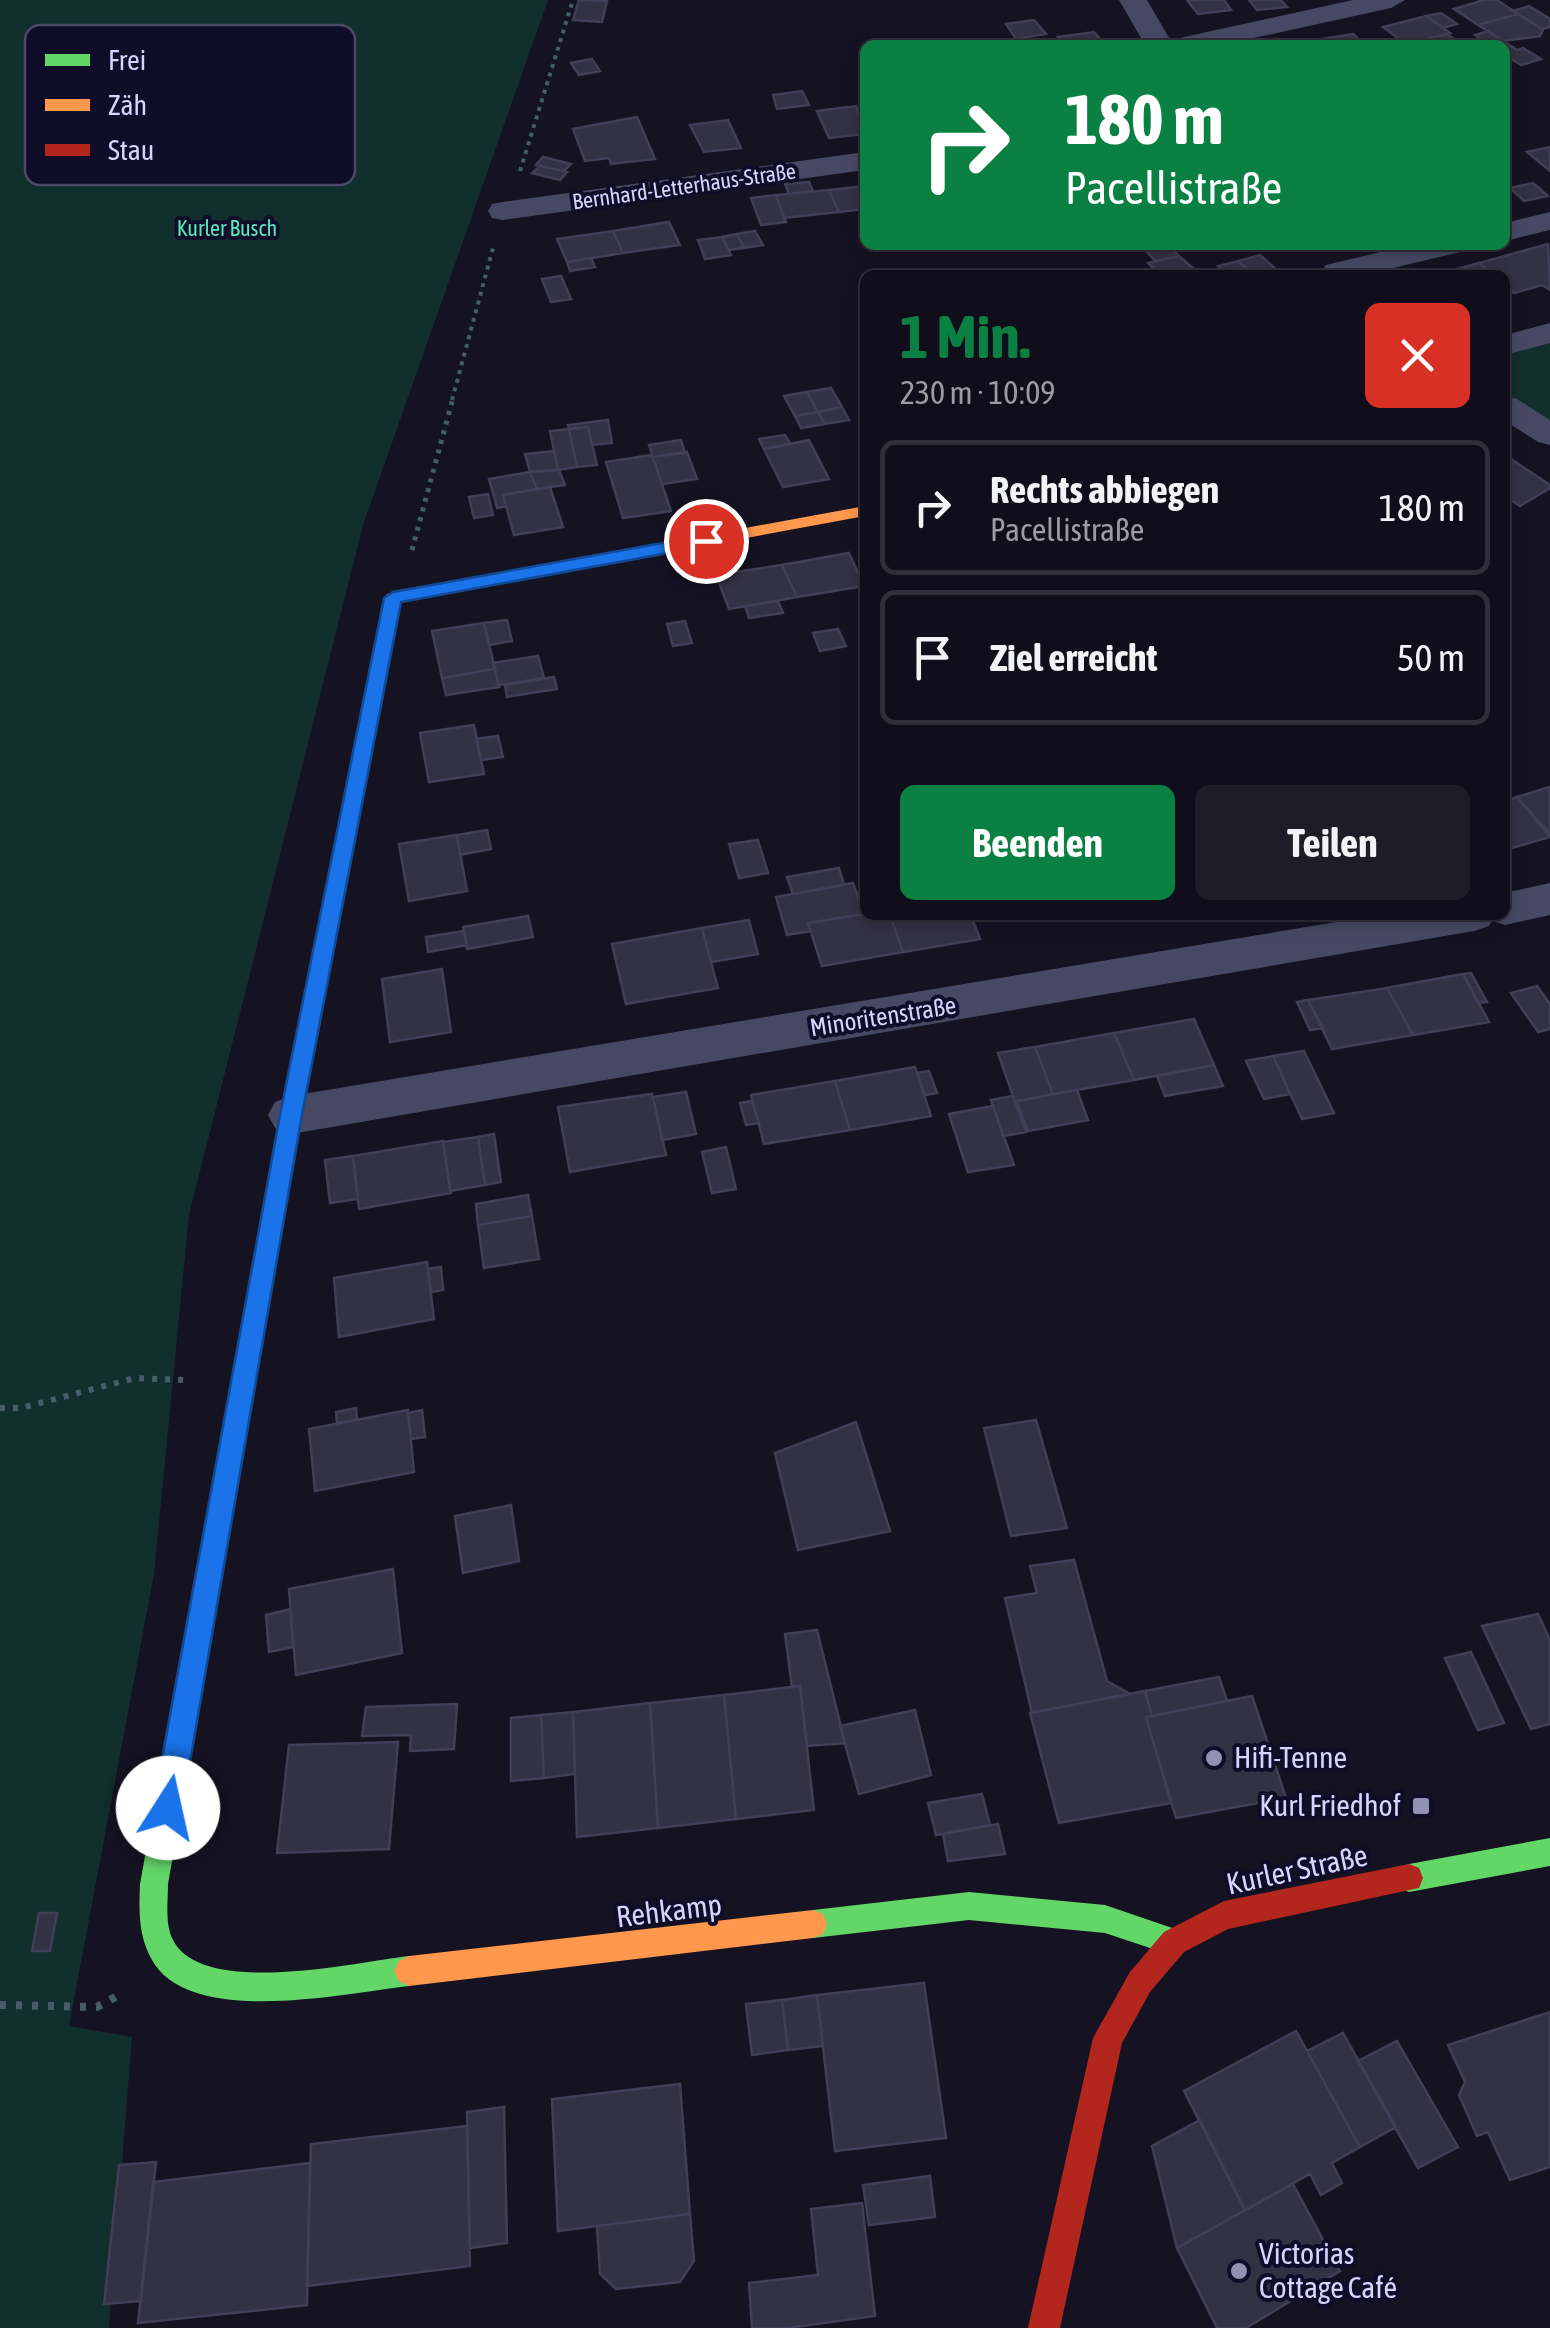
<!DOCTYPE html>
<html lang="de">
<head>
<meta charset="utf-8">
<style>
  body { margin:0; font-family:"Asap Condensed",sans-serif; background:#1e1c27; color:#f1f3f6; height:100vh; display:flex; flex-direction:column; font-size:38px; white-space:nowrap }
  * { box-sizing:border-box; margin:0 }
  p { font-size:32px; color:#9c9ca2 }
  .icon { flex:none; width:55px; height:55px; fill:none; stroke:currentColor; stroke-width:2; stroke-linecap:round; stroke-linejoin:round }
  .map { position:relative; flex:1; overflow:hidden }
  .details { position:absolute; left:860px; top:270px; width:650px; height:650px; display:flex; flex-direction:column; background:#100e1a; border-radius:15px; box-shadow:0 5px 15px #0003,0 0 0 2px #302e39 }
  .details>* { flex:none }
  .hud { position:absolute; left:860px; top:40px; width:650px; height:210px; border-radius:15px; box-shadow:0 5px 15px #0003,0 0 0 2px #302e39; background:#0b8043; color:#fff; overflow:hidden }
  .pin { position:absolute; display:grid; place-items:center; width:85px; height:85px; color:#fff; margin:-42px; border:5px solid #fff; border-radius:50%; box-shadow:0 2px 10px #0007 }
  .me { position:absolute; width:110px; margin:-55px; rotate:10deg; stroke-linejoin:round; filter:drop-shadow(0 0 8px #0008) }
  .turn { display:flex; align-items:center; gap:35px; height:210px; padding:0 40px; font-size:45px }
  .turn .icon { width:130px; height:130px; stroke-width:2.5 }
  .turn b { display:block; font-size:70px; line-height:85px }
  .round { display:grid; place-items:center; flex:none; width:105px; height:105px; border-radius:15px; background:#1e1c27 }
  .summary { display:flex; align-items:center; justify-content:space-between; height:170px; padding:0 40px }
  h1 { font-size:60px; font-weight:700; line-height:75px; color:#0b8043 }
  .button { display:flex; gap:20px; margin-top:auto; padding:20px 40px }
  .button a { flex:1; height:115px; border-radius:15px; background:#0b8043; color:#fff; font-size:40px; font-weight:700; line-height:115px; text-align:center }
  .button a+a { background:#1e1c27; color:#f1f3f6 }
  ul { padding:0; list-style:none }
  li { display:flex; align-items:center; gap:30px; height:135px; margin:0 20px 15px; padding:0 20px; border:5px solid #302e39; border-radius:15px }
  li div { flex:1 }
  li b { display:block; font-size:38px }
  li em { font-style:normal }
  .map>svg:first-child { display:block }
  .green { fill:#112f2d }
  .building { fill:#333144; stroke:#413e57; stroke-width:2.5 }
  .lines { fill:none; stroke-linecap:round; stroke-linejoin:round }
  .path-far3 { stroke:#485b69; stroke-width:4; stroke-dasharray:4 5; stroke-linecap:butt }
  .path-far2 { stroke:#485b69; stroke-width:5; stroke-dasharray:4 6; stroke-linecap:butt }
  .path-far1 { stroke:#485b69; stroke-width:6; stroke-dasharray:5 8; stroke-linecap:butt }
  .path { stroke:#485b69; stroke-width:8; stroke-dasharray:6 10; stroke-linecap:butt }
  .street { fill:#474863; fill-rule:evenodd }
  .fast { fill:#63d668; fill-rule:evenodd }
  .slow { fill:#ff974d; fill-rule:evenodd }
  .jam { fill:#b3261e; fill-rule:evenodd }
  .route { fill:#1a73e8; stroke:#114b97; stroke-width:2.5 }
  .poi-dot { fill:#9391b2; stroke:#100d28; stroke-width:4 }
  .labels { text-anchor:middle; stroke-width:8; stroke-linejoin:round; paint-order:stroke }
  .far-street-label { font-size:22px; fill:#d7d5ff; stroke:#100d28 }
  .far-park-label { font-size:22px; fill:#56eabb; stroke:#100d28 }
  .street-label { font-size:25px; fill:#d7d5ff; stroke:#100d28 }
  .near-poi-label { font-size:30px; fill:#d7d5ff; stroke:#100d28; text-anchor:start }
  .near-street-label { font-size:30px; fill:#d7d5ff; stroke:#100d28 }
  .key { fill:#100d28; stroke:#4c4968; stroke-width:2.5 }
  .key-label { font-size:28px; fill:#d7d5ff }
</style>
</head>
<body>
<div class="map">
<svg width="1550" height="2328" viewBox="0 0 1550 2328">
  <rect width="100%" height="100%" fill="#151322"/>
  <path class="green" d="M0 0H548L363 525 189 1215 154 1574 69 2026 132 2037 109 2328H0Z
    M1550 333V435L1505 405V345Z"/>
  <path class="building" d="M579 0 607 1 602 22 573 20Z
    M1187 0H1224L1231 10 1198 14Z
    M1249 0H1281L1287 7 1257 10Z
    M1484 0H1497L1518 14 1478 25 1454 9Z
    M1529 6 1550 19V27L1542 29 1513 11Z
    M1441 13 1457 24 1443 28 1426 16Z
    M1518 14 1543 30 1540 36 1503 41 1478 25Z
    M1426 16 1450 33 1406 44 1383 27Z
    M1034 20 1046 34 1016 39 1006 24Z
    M1488 31 1517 50 1523 48 1541 59 1521 65 1505 55V45H1490L1475 35Z
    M1094 32 1105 45H1065L1058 37Z
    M1353 34 1365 45 1303 42Z
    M1447 34 1462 45 1415 42Z
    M592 59 600 71 579 75 571 63Z
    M802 91 809 105 777 109 773 95Z
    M856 106 865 134 829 138 817 111Z
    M637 117 655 159 611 164 609 158 585 161 573 129Z
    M728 120 741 148 704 152 690 125Z
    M1550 147V171L1527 152Z
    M543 157 571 164 564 171 536 165Z
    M540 166 564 171 567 172 560 180 532 173Z
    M809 182 813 191 789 194 785 184Z
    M1533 183 1548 196 1524 201 1510 188Z
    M865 186V209L839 212 829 190Z
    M829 190 839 212 784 218 776 195Z
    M776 195 786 222 761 225 751 198Z
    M669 222 680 245 623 253 613 231Z
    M613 231 623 253 567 262 557 239Z
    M755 231 763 245 744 248 737 234Z
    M737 234 744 248 729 250 722 237Z
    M722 237 731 255 705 259 698 240Z
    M1548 244 1550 290 1542 285 1514 293 1505 285V275H1493L1479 263Z
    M1170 246 1179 256 1155 261 1146 251Z
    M1260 255 1278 271 1274 272 1277 275H1254L1238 261Z
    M1179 256 1200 274 1161 275 1148 263Z
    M591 258 595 267 570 271 567 262Z
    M1238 261 1254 275H1229L1218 266Z
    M1479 263 1493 275H1435L1450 271Z
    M561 276 571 299 551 302 542 279Z
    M831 388 842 407 818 412 807 392Z
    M807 392 818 412 795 416 784 396Z
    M842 407 849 420 825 424 818 412Z
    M818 412 825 424 801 428 795 416Z
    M608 420 612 443 592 445 588 427 569 429 568 425Z
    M588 427 597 465 577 467 569 429Z
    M569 429 577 467 558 470 550 431Z
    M785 435 790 444 764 449 759 439Z
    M681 440 685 453 653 457 649 445Z
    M809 440 829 479 783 487 764 449Z
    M554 451 558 470 530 472 525 454Z
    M687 452 697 479 662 484 653 457Z
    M652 455 671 511 623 518 606 462Z
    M1505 455 1550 485V488L1520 506 1505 496Z
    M559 470 565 485 537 489 530 472Z
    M530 472 537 489 503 495 506 506 497 508 489 479Z
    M550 487 563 527 514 535 503 495Z
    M488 494 493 515 474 518 469 497Z
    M849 553 864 586 797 597 782 565Z
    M782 565 797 597 729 609 716 575Z
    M778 601 783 613 749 618 745 606Z
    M507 620 512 641 489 645 484 623Z
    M685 621 692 643 673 646 667 624Z
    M484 623 495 669 442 678 432 631Z
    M838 629 846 646 820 651 813 633Z
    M538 656 544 678 499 685 493 663Z
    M495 669 499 687 446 695 442 678Z
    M554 677 557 689 507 697 505 685Z
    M474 725 484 774 429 782 420 733Z
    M498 736 503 757 481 760 476 739Z
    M1550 787V834L1517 797Z
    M1517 797 1550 837 1505 850V801Z
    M487 830 491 849 460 855 457 835Z
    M457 835 467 891 409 901 399 844Z
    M758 840 768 873 739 878 729 844Z
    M839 868 844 885 793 894 787 877Z
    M853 883 864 914 808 923 811 931 787 935 776 897Z
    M864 914 890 915 903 952 822 966 808 923Z
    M890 915H971L980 939 903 952Z
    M528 916 533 937 467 949 463 927Z
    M749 920 758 954 711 962 702 928Z
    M702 928 718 988 626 1004 612 944Z
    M464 931 467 945 428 952 426 937Z
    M442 969 451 1032 390 1042 382 979Z
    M1471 973 1487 1002 1478 1003 1463 974Z
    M1463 974 1489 1022 1413 1035 1387 988Z
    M1537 986 1550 1004V1029L1538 1032 1511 993Z
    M1387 988 1413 1035 1332 1049 1308 1000Z
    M1308 1000 1323 1028 1310 1030 1297 1002Z
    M1194 1019 1214 1065 1134 1080 1114 1033Z
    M1114 1033 1134 1080 1053 1094 1035 1047Z
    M1035 1047 1053 1094 1015 1102 998 1053Z
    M1304 1051 1334 1113 1302 1119 1273 1056Z
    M1273 1056 1290 1094 1264 1099 1246 1061Z
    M1214 1065 1223 1086 1165 1096 1157 1076Z
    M915 1067 931 1116 850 1130 835 1081Z
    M929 1071 937 1093 925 1095 917 1073Z
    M835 1081 850 1130 764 1144 751 1095Z
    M1077 1090 1088 1120 1028 1131 1016 1101Z
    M686 1092 696 1134 662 1140 653 1097Z
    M652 1094 666 1155 570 1172 558 1107Z
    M1013 1096 1026 1132 1003 1136 991 1100Z
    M752 1101 759 1123 746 1125 740 1103Z
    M993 1106 1014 1165 968 1172 949 1114Z
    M494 1134 501 1182 485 1185 478 1137Z
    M478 1137 485 1185 450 1191 443 1142Z
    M443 1141 451 1193 359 1209 353 1156Z
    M726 1147 736 1189 712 1193 702 1152Z
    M353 1156 358 1199 330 1203 325 1160Z
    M528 1195 532 1216 478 1225 476 1204Z
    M532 1216 539 1259 484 1268 478 1225Z
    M427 1262 434 1319 339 1337 334 1278Z
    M441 1267 443 1290 431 1292 428 1269Z
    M356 1408 357 1420 337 1423 336 1412Z
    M408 1410 414 1472 315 1491 309 1429Z
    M422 1410 425 1437 411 1439 408 1413Z
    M1036 1420 1067 1528 1011 1536 984 1428Z
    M856 1422 890 1531 798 1550 775 1453Z
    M511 1505 519 1561 463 1573 455 1516Z
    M1074 1560 1107 1681 1130 1694 1032 1713 1005 1598 1037 1593 1030 1566Z
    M393 1569 402 1653 296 1675 289 1589Z
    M290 1609 293 1647 269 1652 266 1615Z
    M1538 1614 1550 1640V1724L1531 1729 1482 1626Z
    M817 1630 845 1743 807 1746 800 1686 792 1687 785 1634Z
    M1471 1652 1504 1723 1478 1730 1445 1658Z
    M1219 1677 1227 1701 1152 1716 1145 1691Z
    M800 1686 814 1810 736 1819 724 1695Z
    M1145 1691 1152 1716 1146 1717 1171 1803 1059 1823 1030 1713Z
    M724 1695 736 1819 658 1828 650 1703Z
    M1252 1696 1286 1798 1176 1818 1146 1717Z
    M650 1703 658 1828 577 1837 573 1712Z
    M457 1704 454 1749 410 1751 411 1735 362 1736 366 1707Z
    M915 1710 931 1775 859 1794 840 1726Z
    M573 1712 575 1774 544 1778 541 1715Z
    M541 1715 544 1778 511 1781V1718Z
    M398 1742 389 1849 277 1853 289 1745Z
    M982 1794 990 1825 936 1835 928 1803Z
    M998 1824 1005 1854 948 1861 943 1834Z
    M39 1913H57L50 1951H32Z
    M924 1983 946 2138 835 2151 817 1995Z
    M817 1995 823 2046 788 2050 782 2000Z
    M782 2000 788 2050 752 2055 746 2004Z
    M1550 2012V2167L1510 2180 1488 2132 1477 2136 1459 2095 1465 2082 1448 2045Z
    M1296 2031 1360 2147 1332 2163 1342 2183 1321 2195 1310 2174 1245 2210 1184 2091Z
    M1343 2033 1396 2127 1360 2147 1307 2051Z
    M1397 2041 1458 2147 1418 2168 1358 2061Z
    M680 2084 690 2214 558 2231 552 2099Z
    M504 2107 507 2243 470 2248 467 2112Z
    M1200 2120 1245 2210 1177 2248 1152 2146Z
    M467 2126 470 2266 307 2286 311 2144Z
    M156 2162 141 2301 104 2304 119 2165Z
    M310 2163 307 2305 138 2323 153 2182Z
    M930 2176 935 2217 869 2225 863 2185Z
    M1293 2184 1340 2271 1246 2328H1217L1177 2248Z
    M862 2203 875 2316 788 2328H752L749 2283 818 2275 811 2209Z
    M690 2214 694 2261 680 2282 616 2289 600 2274 597 2226Z"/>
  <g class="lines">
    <path class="path-far3" d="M520 171 573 0
      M452 400 493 248"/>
    <path class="path-far2" d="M412 550 453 398"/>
    <path class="path-far1" d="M0 1408H21L135 1378 185 1380"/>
    <path class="path" d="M0 2005 97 2007 121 1994"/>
    <path class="street" d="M1119 0H1147L1172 43 1184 37 1353 0H1405L1391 8 1222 45H1145Z
      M865 152V170L503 220 492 218 488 211 492 204 503 202Z
      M1550 212V230L1505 241V223Z
      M1410 245H1465L1460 252 1364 275 1321 272 1326 265Z
      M1550 323V343L1505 355V335Z
      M1505 396 1517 399 1550 420V445L1538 442 1505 421Z
      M1550 883V915L1505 925 1492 921 1489 926 1474 931 291 1134 275 1128 268 1115 275 1102 291 1096 1378 915H1505V893Z"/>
    <path class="fast" d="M218 1512 227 1516 231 1524 168 1884C168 1901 165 1922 172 1938 199 1999 356 1962 409 1956L419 1961 424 1971 419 1981 409 1986C345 1993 190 2028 152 1960 138 1936 139 1910 140 1884L205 1524 209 1516Z
      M1550 1838V1866L1409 1892 1399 1888 1395 1878 1399 1868 1409 1864Z
      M969 1892 1105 1905 1184 1932 1188 1942 1184 1952 1174 1956 1105 1933 969 1920 813 1938 803 1934 799 1924 803 1914 813 1910Z"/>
    <path class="slow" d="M865 506V516L401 602 382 697 373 703 364 697 387 594Z
      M289 1114 297 1117 300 1123 231 1524 227 1532 218 1536 209 1532 205 1524 278 1123 281 1117Z
      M813 1910 823 1914 827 1924 823 1934 813 1938 409 1986 399 1981 394 1971 399 1961 409 1956Z"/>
    <path class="jam" d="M373 691 382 697 300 1123 297 1129H281L278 1123 364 697Z
      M1409 1864 1419 1868 1423 1878 1419 1888 1228 1929 1184 1952 1150 1992 1122 2043 1060 2328H1028L1093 2038 1130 1972 1164 1932 1224 1901Z"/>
  </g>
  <path class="route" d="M706 535 712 537V545L401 602 302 1115 182 1808 177 1818 168 1823 158 1818 153 1808 280 1115 384 598 393 592Z"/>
  <g class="poi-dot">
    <circle cx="1214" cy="1758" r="10"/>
    <rect x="1411" y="1796" width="20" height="20" rx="5"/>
    <circle cx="1239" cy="2271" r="10"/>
  </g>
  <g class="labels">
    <g class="far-street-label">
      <text transform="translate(684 186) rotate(-8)" y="8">Bernhard-Letterhaus-Straße</text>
    </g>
    <g class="far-park-label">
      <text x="227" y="236">Kurler Busch</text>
    </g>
    <g class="street-label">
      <text transform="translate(883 1016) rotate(-9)" y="9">Minoritenstraße</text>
    </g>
    <g class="near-poi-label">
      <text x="1234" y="1768">Hifi-Tenne</text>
      <text x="1401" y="1816" text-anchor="end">Kurl Friedhof</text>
      <text x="1259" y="2264">Victorias<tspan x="1259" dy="34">Cottage Café</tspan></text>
    </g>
    <g class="near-street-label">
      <text transform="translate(1297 1870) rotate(-12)" y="10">Kurler Straße</text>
      <text transform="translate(669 1911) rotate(-7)" y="10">Rehkamp</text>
    </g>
  </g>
  <rect x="25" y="25" width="330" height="160" rx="15" class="key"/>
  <rect x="45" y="54" width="45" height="12" fill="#63d668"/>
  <rect x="45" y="99" width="45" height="12" fill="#ff974d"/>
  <rect x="45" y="144" width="45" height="12" fill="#b3261e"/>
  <g class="key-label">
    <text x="108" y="70">Frei</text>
    <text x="108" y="115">Zäh</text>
    <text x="108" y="160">Stau</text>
  </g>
</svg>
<div class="pin" style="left:706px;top:541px;background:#d93025"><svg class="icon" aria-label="arrive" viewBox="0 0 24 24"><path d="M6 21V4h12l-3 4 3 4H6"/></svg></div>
<svg class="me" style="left:168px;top:1808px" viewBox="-20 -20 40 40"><circle r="19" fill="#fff"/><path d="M0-13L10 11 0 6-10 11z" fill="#1a73e8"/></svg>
<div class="hud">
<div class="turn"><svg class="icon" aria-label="right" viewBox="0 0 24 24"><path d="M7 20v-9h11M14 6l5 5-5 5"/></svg><div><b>180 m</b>Pacellistraße</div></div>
</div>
<section class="details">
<div class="summary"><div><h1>1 Min.</h1><p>230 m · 10:09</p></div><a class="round" style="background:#d93025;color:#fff"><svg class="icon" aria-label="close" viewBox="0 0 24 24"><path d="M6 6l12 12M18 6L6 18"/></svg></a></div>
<ul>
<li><svg class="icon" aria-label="right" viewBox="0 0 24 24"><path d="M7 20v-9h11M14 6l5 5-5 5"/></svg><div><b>Rechts abbiegen</b><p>Pacellistraße</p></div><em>180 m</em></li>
<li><svg class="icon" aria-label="arrive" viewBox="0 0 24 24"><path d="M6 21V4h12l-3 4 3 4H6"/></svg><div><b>Ziel erreicht</b></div><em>50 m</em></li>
</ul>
<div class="button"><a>Beenden</a><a>Teilen</a></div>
</section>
</div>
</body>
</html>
